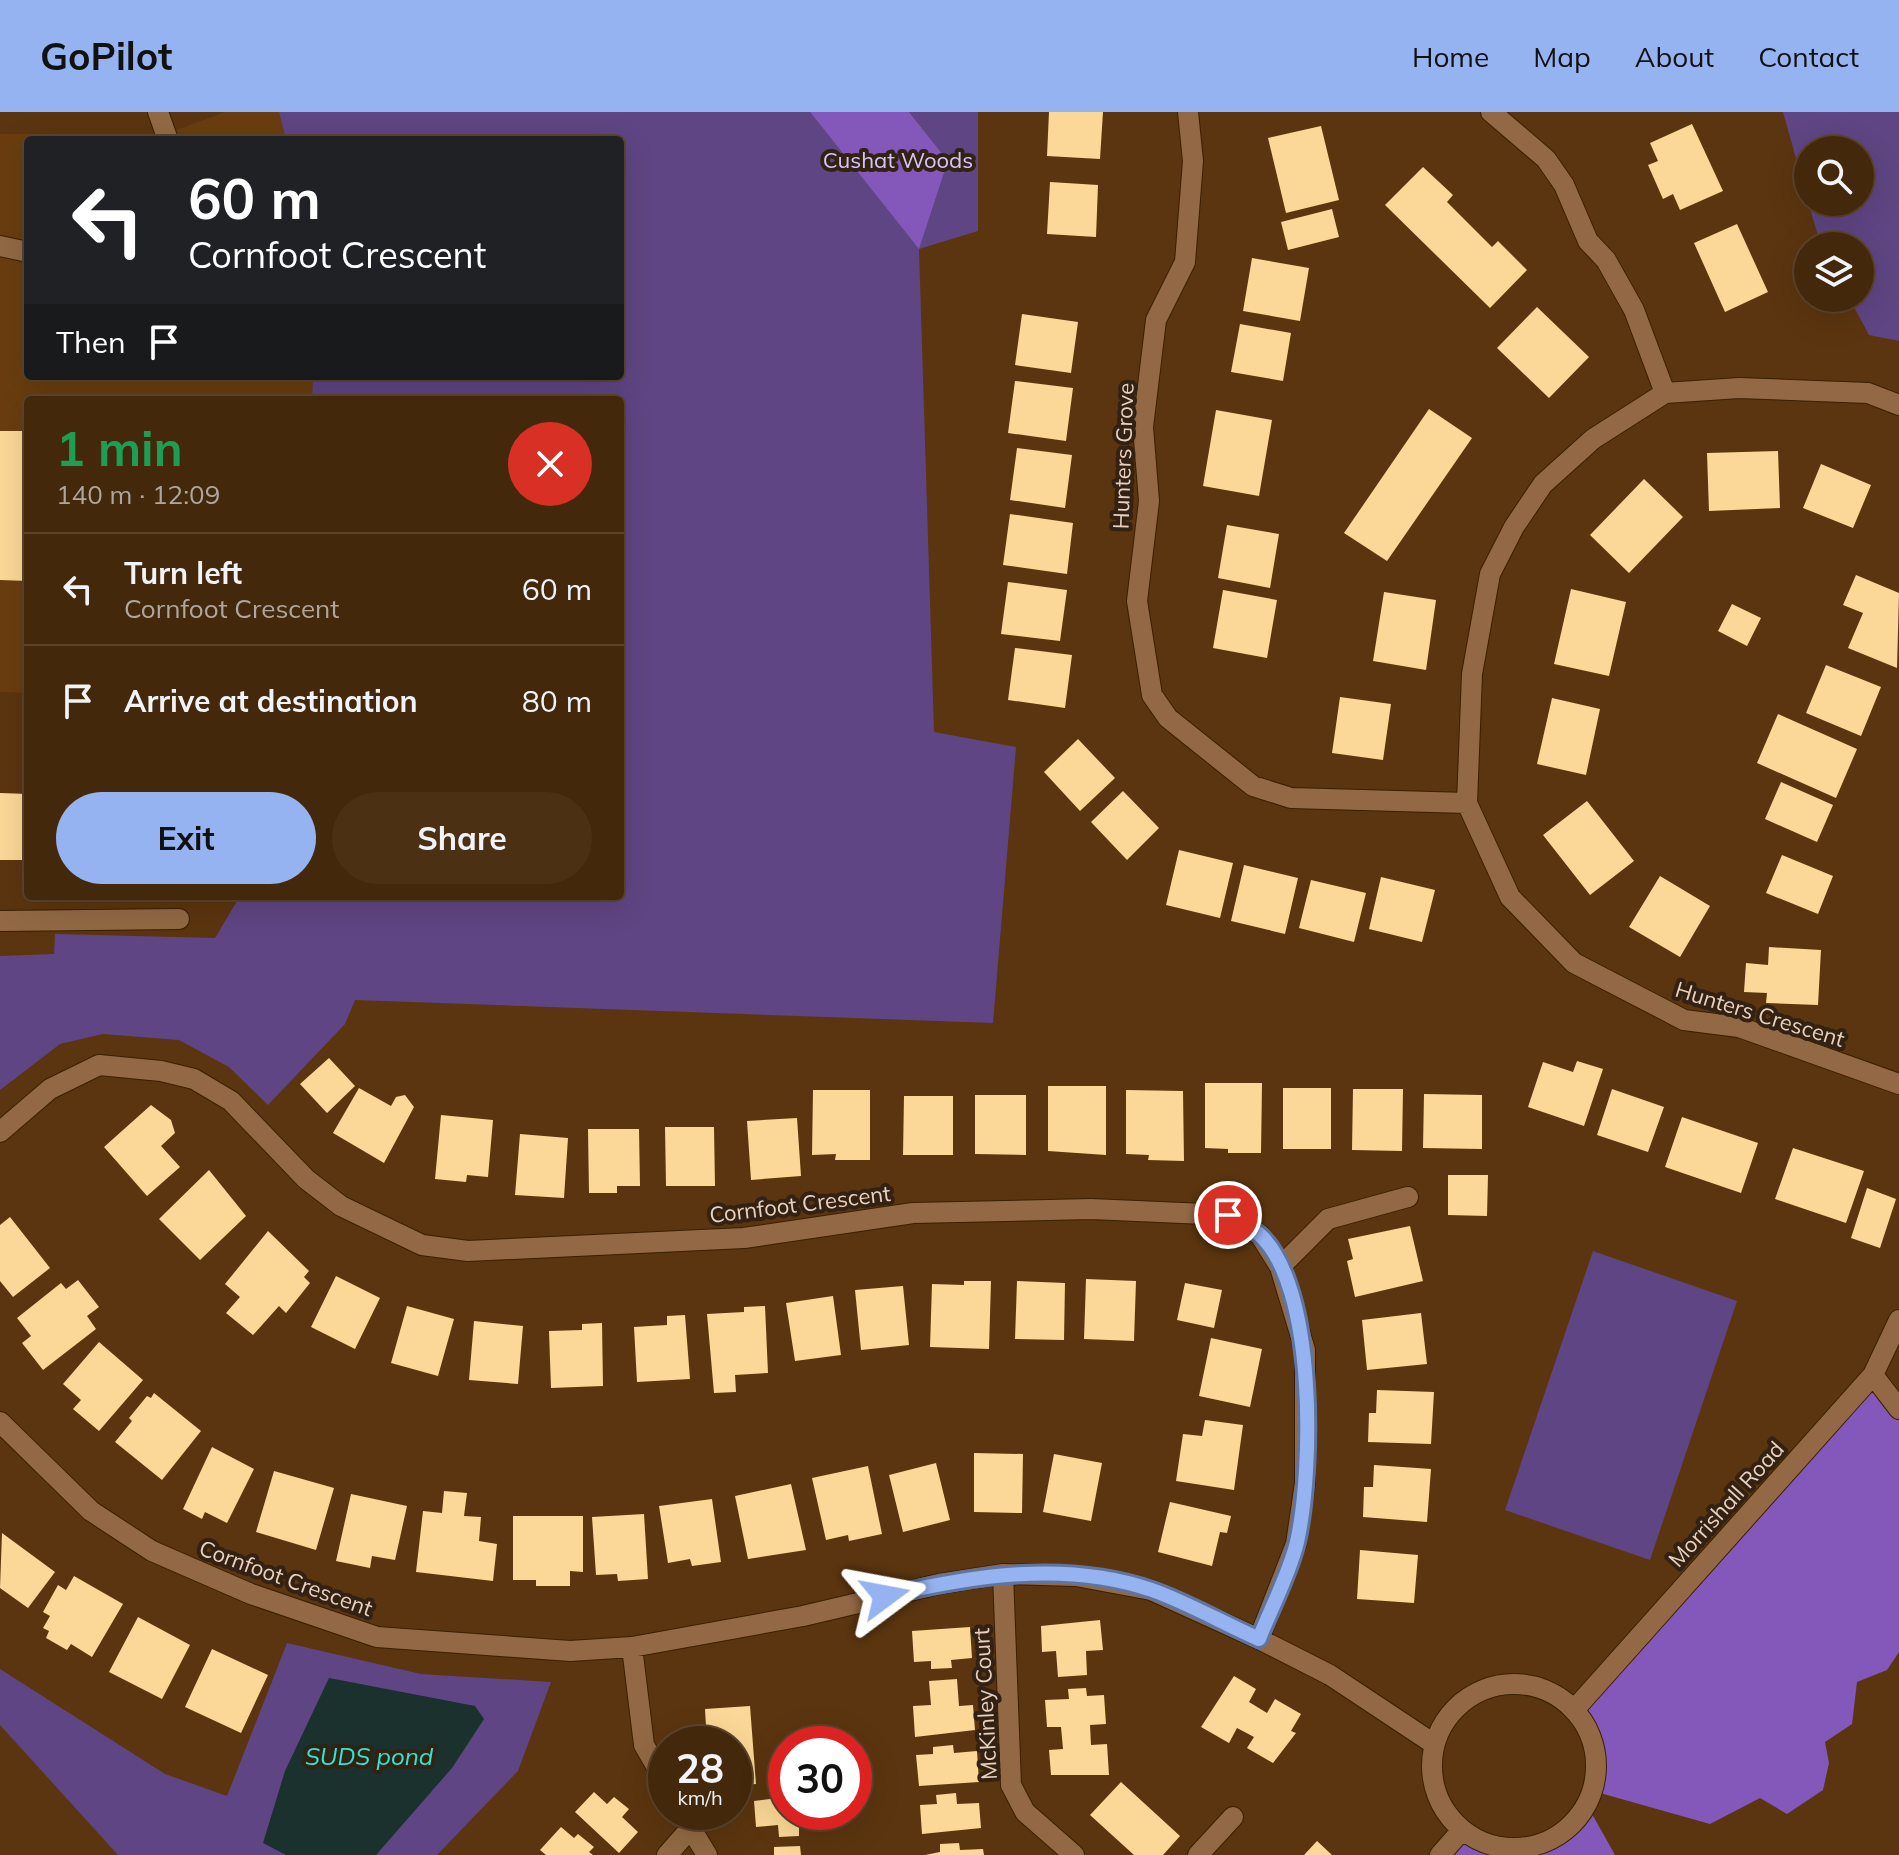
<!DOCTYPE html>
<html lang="en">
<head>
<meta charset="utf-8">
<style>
  body { margin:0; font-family:Mulish,sans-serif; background:#4b3014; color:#f1f3f6; height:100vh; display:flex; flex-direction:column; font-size:30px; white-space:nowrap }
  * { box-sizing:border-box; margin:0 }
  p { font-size:26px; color:#afa69d }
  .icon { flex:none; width:44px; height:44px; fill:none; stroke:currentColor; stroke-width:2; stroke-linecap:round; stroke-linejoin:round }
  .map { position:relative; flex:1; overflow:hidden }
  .sheet { position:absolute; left:24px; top:284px; width:600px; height:504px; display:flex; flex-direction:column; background:#44280b; border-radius:8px; box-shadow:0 8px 32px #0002,0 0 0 2px #5c442c }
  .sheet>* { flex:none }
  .top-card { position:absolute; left:24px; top:24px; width:600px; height:244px; border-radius:8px; box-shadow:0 8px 32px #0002,0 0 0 2px #5c442c; background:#202124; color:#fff; overflow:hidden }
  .controls { position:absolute; left:1794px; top:24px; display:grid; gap:16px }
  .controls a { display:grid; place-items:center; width:80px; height:80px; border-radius:50%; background:#44280b; box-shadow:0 8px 32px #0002,0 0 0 2px #5c442c; font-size:40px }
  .speed { position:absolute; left:648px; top:1614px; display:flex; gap:16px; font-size:40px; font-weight:700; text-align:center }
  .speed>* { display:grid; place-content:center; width:104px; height:104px; border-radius:50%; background:#44280b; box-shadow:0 8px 32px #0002,0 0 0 2px #5c442c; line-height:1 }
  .speed small { font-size:20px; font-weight:400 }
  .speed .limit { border:12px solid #d22; background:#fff; color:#111 }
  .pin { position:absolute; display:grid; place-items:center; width:68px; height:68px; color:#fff; margin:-34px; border:4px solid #fff; border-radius:50%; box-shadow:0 2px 8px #0007 }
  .me { position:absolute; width:88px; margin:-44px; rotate:77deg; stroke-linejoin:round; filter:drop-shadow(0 0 6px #0008) }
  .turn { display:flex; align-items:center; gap:28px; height:168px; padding:0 32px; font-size:36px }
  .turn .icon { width:104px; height:104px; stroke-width:2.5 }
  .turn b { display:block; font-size:56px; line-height:68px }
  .then { display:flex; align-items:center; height:76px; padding:0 32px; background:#0003; gap:16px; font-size:30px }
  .round { display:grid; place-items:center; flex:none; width:84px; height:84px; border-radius:42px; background:#4b3014 }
  .head { display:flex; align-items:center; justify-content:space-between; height:136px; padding:0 32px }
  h1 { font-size:48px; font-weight:700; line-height:60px; color:#1e9e55 }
  .cta { display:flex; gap:16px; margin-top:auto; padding:16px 32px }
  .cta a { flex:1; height:92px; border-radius:48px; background:#95b2f1; color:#111; font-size:32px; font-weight:700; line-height:92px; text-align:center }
  .cta a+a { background:#4b3014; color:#f1f3f6 }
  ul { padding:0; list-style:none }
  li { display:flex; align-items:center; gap:24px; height:112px; padding:0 32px; border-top:2px solid #5c442c }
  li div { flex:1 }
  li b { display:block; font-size:30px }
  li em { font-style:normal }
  header { display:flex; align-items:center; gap:48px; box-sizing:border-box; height:112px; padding:0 40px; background:#95b2f1; color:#111 }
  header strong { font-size:38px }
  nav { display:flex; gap:44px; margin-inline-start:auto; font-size:28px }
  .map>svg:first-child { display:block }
  .built { fill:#693d0f }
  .green { fill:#5f4583 }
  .forest { fill:#8358ba }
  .water { fill:#1a312d }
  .building { fill:#fbd897 }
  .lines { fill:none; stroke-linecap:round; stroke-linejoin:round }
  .minor-casing { stroke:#3a1f02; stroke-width:22 }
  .minor { stroke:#926944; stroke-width:20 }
  .route-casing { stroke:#61749d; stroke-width:20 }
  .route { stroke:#95b2f1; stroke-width:14 }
  .labels { text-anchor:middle; stroke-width:8; stroke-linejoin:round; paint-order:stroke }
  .park-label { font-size:22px; fill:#d7c4f7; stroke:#332213 }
  .street-label { font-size:22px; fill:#e9d1be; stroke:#332213 }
  .water-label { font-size:24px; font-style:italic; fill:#2aead3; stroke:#332213 }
</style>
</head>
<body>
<header>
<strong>GoPilot</strong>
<nav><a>Home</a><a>Map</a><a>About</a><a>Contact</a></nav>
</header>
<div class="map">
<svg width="1899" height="1743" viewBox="0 0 1899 1743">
  <rect width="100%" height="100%" fill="#5b350f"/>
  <path class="built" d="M225 0H279L286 28H149Z
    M0 22H138V28H28V264H313L312 288H28V581L0 580Z"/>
  <path class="green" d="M279 0H810L919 136 948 49 909 0H978V119L919 137 934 620 1016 635 993 911 355 888 345 912 268 993 229 955 179 928 103 922 60 932 0 978V844L54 842 55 822 215 826 240 784H620V288H312L313 264H620V28H286Z
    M1783 0H1899V229L1869 223 1849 186H1860V134H1821L1808 90H1860V38H1808V89Z
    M1593 1139 1737 1189 1650 1448 1505 1398Z
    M287 1531 421 1562 551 1570 518 1659 437 1743H118L0 1613V1557L165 1662 227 1684Z"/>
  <path class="forest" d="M810 0H909L948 49 919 137Z
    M1873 1263 1899 1286V1540L1887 1558 1857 1570 1852 1612 1825 1630 1829 1651 1823 1678 1787 1702 1760 1686 1710 1712 1593 1679V1631L1580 1605Z
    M1587 1693 1615 1743H1440L1462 1718C1507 1743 1556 1737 1587 1693Z"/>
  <path class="water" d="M329 1566 475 1594 484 1607 452 1656 376 1743H286L263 1731 285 1659Z"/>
  <path class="building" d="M1049 0H1103L1100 47 1047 44Z
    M1692 12 1723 79 1680 98 1673 82 1663 87 1648 53 1658 49 1650 31Z
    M1321 14 1339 88 1286 101 1268 26Z
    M1423 55 1453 83 1447 90 1492 135 1498 129 1527 158 1490 196 1385 93Z
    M1050 70 1098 73 1096 125 1047 122Z
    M1332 97 1339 125 1288 138 1281 110Z
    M1737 112 1768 180 1725 200 1694 131Z
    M1252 146 1309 156 1300 209 1243 199Z
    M1537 195 1589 245 1549 286 1497 236Z
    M1022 202 1078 210 1071 261 1015 253Z
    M1240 212 1291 221 1283 269 1231 260Z
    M1015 269 1073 276 1066 329 1008 321Z
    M1429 297 1472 326 1387 449 1344 421Z
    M1216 298 1272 308 1259 384 1203 374Z
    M0 319H28V469L0 468Z
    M1017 336 1072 343 1065 396 1010 388Z
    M1778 339 1780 396 1709 399 1707 341Z
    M1821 352 1871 373 1853 416 1803 396Z
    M1644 367 1683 405 1629 461 1590 423Z
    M1010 402 1073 411 1067 462 1003 453Z
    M1227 413 1279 422 1270 476 1218 466Z
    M1856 463 1899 481 1897 556 1848 536 1863 501 1843 493Z
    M1008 470 1067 478 1060 529 1001 522Z
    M1571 477 1626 490 1609 564 1554 552Z
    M1223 478 1277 488 1267 546 1213 536Z
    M1384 480 1436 488 1426 558 1373 549Z
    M1732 492 1761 506 1747 534 1718 519Z
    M1015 536 1072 543 1065 596 1008 588Z
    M1826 553 1881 575 1861 624 1806 601Z
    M1340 585 1391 592 1383 648 1332 641Z
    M1552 586 1600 597 1586 663 1537 652Z
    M1778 602 1857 637 1836 686 1757 651Z
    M1078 627 1115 666 1080 699 1044 660Z
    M1781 670 1833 693 1817 730 1765 707Z
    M1123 679 1159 716 1127 748 1091 710Z
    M0 681 28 682V736H23V748H0Z
    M1587 689 1634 749 1590 783 1543 723Z
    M1179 738 1233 751 1220 806 1166 793Z
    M1782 743 1833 764 1818 802 1766 781Z
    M1244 753 1298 766 1285 822 1231 809Z
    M1660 764 1710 794 1680 845 1629 815Z
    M1381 765 1435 778 1422 830 1369 817Z
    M1311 768 1366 781 1354 830 1299 816Z
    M1769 835 1821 838 1818 893 1766 891 1767 881 1744 880 1746 851 1768 853Z
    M329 946 355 974 327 1001 300 972Z
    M1577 949 1603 957 1584 1014 1528 995 1543 950 1573 960Z
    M1205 971H1262L1261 1041H1228V1037L1205 1036Z
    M1048 974H1106V1043L1048 1039Z
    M359 976 391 994 396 985 405 983 414 995 384 1051 333 1021Z
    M1283 976H1331V1037H1283Z
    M1353 977H1403L1402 1039 1352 1038Z
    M1612 977 1664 995 1648 1040 1597 1023Z
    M813 978H870V1048H835L836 1042 812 1043Z
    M1126 978 1183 979 1184 1049 1148 1048 1149 1043 1126 1042Z
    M1424 982 1482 983V1037L1423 1036Z
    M975 983H1026V1043L975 1042Z
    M904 984H953V1043H903Z
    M151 993 171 1008 175 1021 161 1034 180 1055 147 1084 104 1035Z
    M441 1003 493 1008 488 1065 467 1063 466 1070 435 1067Z
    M1682 1005 1758 1031 1741 1081 1665 1055Z
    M797 1006 801 1064 751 1068 747 1009Z
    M665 1015H714L715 1074H666Z
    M588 1017H639L640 1074H617V1081H589Z
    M520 1022 568 1026 564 1086 515 1083Z
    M1793 1036 1864 1059 1846 1111 1775 1087Z
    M209 1058 246 1104 200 1148 159 1107Z
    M1448 1063H1488L1487 1104 1448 1103Z
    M1867 1076 1896 1087 1880 1136 1851 1126Z
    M10 1105 50 1156 13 1185 0 1169V1113Z
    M1410 1114 1423 1169 1355 1185 1347 1149 1353 1147 1348 1127Z
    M268 1119 309 1159 304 1165 310 1171 286 1201 279 1194 253 1223 226 1201 240 1185 225 1172Z
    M336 1164 380 1186 355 1237 311 1215Z
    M1086 1167 1136 1169 1134 1229 1084 1227Z
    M78 1168 99 1195 87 1204 96 1217 43 1258 22 1231 31 1224 17 1206 61 1171 66 1177Z
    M964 1169H991L989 1237 930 1235 932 1172 964 1173Z
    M1017 1169 1065 1171 1064 1228 1015 1227Z
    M1185 1171 1222 1178 1214 1216 1177 1208Z
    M903 1174 909 1233 861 1238 855 1178Z
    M833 1184 841 1243 795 1249 786 1191Z
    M407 1194 454 1207 438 1264 391 1251Z
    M765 1194 768 1261 735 1263 736 1280 714 1281 707 1202 744 1200V1195Z
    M1421 1201 1427 1252 1367 1258 1362 1208Z
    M685 1203 690 1267 637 1270 634 1215 667 1213V1204Z
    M474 1209 523 1214 518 1272 469 1268Z
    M602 1211 603 1274 551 1276 549 1219 582 1218V1212Z
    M1211 1226 1262 1237 1250 1295 1199 1284Z
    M99 1230 143 1268 99 1319 73 1297 81 1288 63 1272Z
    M1377 1278 1434 1280 1431 1332 1368 1330 1369 1301H1376Z
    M154 1281 201 1319 162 1368 115 1330 132 1309 129 1306 147 1284 151 1286Z
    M1205 1308 1243 1313 1234 1378 1176 1369 1183 1322 1202 1324Z
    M212 1335 254 1357 227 1411 205 1400 202 1407 183 1397Z
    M974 1341 1023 1342 1022 1401 974 1400Z
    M1054 1342 1102 1351 1091 1409 1043 1400Z
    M936 1351 950 1408 903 1420 889 1363Z
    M1374 1353 1431 1357 1427 1410 1363 1405 1364 1375H1373Z
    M868 1354 882 1422 849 1429 848 1423 826 1428 812 1366Z
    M274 1359 334 1376 316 1438 256 1420Z
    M791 1372 806 1438 748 1447 735 1384Z
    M444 1379 467 1381 464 1404 481 1405 479 1429 497 1432 493 1469 416 1460 423 1399 442 1401Z
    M351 1382 407 1394 395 1448 372 1444 370 1456 336 1449Z
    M712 1387 721 1450 692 1454 690 1447 668 1451 659 1394Z
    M1170 1390 1231 1404 1227 1421 1220 1420 1212 1454 1158 1440Z
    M644 1402 648 1467 618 1469 617 1462 596 1463 592 1405Z
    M513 1404H583V1460L570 1459V1474H536V1468H513Z
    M2 1421 55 1460 28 1496 0 1476Z
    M1360 1438 1418 1443 1414 1491 1357 1487Z
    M74 1464 123 1492 92 1545 71 1532 67 1538 46 1526 49 1519 43 1516 50 1504 43 1500 58 1473 66 1478Z
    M138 1505 190 1533 162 1587 109 1560Z
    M1100 1508 1103 1538 1086 1539 1087 1563 1058 1565 1056 1539 1042 1540 1041 1514Z
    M970 1515 972 1546 951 1548 952 1556 931 1557V1549L914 1550 912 1519Z
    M212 1537 268 1563 241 1621 185 1595Z
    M1234 1564 1256 1577 1249 1590 1267 1601 1275 1587 1301 1602 1291 1619 1296 1621 1273 1651 1247 1636 1254 1625 1237 1616 1229 1631 1201 1615Z
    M957 1567 959 1594 973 1593 975 1618 915 1625 913 1594 931 1593 929 1569Z
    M1086 1576 1087 1584 1104 1583 1106 1612 1090 1613 1091 1633 1107 1632 1109 1663H1051L1049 1638 1063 1637 1061 1615H1047L1045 1588 1069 1587 1068 1577Z
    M750 1594 756 1672 734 1674V1632H707L705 1597Z
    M953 1633 954 1641 977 1639 979 1670 919 1674 916 1643 933 1642V1635Z
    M1121 1670 1180 1724 1163 1743H1134L1090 1703Z
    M594 1680 607 1692 614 1685 629 1697 622 1705 638 1720 619 1741 575 1700Z
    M956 1681 957 1692 979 1691 981 1716 922 1722 920 1693 937 1692 936 1683Z
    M786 1685V1700H814L815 1714H799V1724L779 1725 778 1713 756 1715 754 1689Z
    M561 1715 574 1726 578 1722 594 1735 589 1740 593 1743H546L540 1738Z
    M1317 1729 1332 1743H1304Z
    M959 1731 960 1738 983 1737 984 1743H925L940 1740V1732Z
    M800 1734 801 1743H774V1735Z"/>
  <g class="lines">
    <defs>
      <path id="minor" d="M158 0 168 28
        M1188 0 1193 49 1185 150 1156 208 1143 315 1149 389 1137 489 1152 583 1168 606 1253 674 1291 686 1467 691
        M1491 0 1546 47 1564 73 1588 129 1606 148 1634 198 1665 281
        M0 134 28 140
        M1899 293 1868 281 1739 276 1665 281 1593 327 1543 372 1514 415 1490 462 1472 562 1467 691 1510 785 1574 851 1684 908 1739 915 1899 972
        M0 809 179 807
        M0 1020 50 977 99 953 161 959 194 967 231 989 306 1067 341 1094 422 1133 468 1139 744 1126 913 1101 1091 1097 1228 1103 1260 1123 1280 1155 1305 1238V1371L1296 1432 1259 1527
        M1280 1155 1328 1107 1408 1085
        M1873 1263 1899 1297
        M0 1310 91 1399 152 1439 251 1482 377 1525 570 1539 632 1535 803 1504 939 1472 1003 1462 1076 1464 1151 1478 1259 1527 1330 1563 1434 1632
        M1003 1462 1011 1673 1025 1700 1074 1743
        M632 1535 644 1633 666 1671
        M1432 1654a82 82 0 1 1 164 0a82 82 0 1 1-164 0Z
        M1574 1598 1873 1263 1899 1208
        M681 1700 707 1743
        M667 1743 689 1718
        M1198 1743 1233 1705
        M1440 1743 1462 1718"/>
    </defs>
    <use href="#minor" class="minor-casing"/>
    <use href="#minor" class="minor"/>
  </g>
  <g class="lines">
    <defs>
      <path id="route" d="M885 1484C971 1464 1065 1448 1152 1478 1188 1491 1223 1511 1259 1527 1271 1496 1289 1463 1297 1430 1313 1359 1317 1174 1259 1122 1250 1115 1237 1109 1228 1103"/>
    </defs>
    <use href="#route" class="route-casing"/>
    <use href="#route" class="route"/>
  </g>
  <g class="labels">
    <g class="park-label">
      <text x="898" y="56">Cushat Woods</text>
    </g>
    <g class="street-label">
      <text transform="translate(1123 344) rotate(-88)" y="8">Hunters Grove</text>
      <text transform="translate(1760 902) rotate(17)" y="8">Hunters Crescent</text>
      <text transform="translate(800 1092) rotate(-7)" y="8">Cornfoot Crescent</text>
      <text transform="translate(1726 1392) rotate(-48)" y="8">Morrishall Road</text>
      <text transform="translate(286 1466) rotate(20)" y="8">Cornfoot Crescent</text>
      <text transform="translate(985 1592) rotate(-93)" y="8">McKinley Court</text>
    </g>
    <g class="water-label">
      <text x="369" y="1653">SUDS pond</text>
    </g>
  </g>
</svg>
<div class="controls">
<a><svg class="icon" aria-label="search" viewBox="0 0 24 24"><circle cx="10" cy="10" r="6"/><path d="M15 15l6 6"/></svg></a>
<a><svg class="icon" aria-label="layers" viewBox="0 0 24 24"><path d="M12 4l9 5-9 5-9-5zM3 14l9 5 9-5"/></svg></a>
</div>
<div class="speed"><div>28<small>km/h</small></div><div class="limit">30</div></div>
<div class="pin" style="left:1228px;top:1103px;background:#d93025"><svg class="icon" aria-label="arrive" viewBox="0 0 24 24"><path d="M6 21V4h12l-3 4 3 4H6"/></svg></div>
<svg class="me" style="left:885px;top:1484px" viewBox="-20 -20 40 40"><path d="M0-17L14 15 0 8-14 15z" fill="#95b2f1" stroke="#fff" stroke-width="4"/></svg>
<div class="top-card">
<div class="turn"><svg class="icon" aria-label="left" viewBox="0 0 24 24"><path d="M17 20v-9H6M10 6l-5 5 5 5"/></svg><div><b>60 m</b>Cornfoot Crescent</div></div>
<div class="then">Then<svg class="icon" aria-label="arrive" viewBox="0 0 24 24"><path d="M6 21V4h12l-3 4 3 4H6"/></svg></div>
</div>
<section class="sheet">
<div class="head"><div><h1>1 min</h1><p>140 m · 12:09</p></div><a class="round" style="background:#d93025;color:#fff"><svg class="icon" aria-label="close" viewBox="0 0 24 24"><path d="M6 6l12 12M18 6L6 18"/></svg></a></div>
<ul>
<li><svg class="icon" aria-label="left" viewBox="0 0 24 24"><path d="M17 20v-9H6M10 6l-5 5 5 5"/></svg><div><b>Turn left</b><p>Cornfoot Crescent</p></div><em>60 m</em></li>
<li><svg class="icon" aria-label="arrive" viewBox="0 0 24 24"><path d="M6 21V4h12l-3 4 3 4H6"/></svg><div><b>Arrive at destination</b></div><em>80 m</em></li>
</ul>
<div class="cta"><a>Exit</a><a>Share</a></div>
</section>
</div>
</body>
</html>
